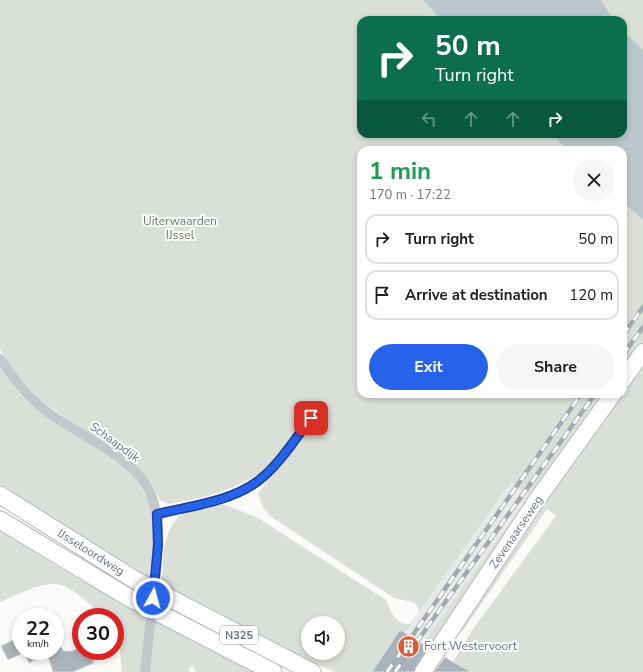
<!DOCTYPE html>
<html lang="en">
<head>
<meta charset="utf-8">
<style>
  body { margin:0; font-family:"Nunito Sans",sans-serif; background:#f6f6f6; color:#202124; height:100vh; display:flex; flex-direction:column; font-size:15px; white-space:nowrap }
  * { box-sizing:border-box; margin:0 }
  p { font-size:13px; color:#757577 }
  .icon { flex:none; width:22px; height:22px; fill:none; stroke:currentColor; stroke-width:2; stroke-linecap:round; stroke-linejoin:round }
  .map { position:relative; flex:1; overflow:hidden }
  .side { position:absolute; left:357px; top:146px; width:270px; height:252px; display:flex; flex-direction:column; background:#fff; border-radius:12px; box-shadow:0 2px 6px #0003 }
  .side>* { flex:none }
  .hud { position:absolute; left:357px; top:16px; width:270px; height:122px; border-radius:12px; box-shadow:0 2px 6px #0003; background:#0b6e4f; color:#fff; overflow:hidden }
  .buttons { position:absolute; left:301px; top:616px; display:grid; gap:8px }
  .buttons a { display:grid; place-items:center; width:44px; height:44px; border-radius:50%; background:#fff; box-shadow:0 2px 6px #0003; font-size:20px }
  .speed { position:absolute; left:12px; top:608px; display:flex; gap:8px; font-size:20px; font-weight:700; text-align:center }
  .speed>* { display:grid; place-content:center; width:52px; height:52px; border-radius:50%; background:#fff; box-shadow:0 2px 6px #0003; line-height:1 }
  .speed small { font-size:10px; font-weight:400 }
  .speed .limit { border:6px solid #d22; background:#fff; color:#111 }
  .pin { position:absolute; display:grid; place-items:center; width:34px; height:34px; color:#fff; margin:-17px; border-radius:8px; box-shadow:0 2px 6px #0006 }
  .me { position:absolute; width:44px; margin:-22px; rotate:7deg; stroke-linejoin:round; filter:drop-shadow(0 0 3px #0008) }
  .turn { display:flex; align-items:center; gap:14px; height:84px; padding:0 12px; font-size:18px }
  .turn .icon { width:52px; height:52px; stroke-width:2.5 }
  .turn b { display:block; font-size:28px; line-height:34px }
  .lanes { display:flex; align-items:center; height:38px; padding:0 12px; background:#0003; justify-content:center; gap:20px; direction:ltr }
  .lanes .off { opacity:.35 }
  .round { display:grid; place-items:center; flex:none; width:42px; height:42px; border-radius:21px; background:#f6f6f6 }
  .summary { display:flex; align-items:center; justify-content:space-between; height:68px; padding:0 12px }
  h1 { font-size:24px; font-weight:700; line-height:30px; color:#1e9e55 }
  .primary-button { display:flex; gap:8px; margin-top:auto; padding:8px 12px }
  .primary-button a { flex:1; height:46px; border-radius:24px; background:#2563eb; color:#fff; font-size:16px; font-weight:700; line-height:46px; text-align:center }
  .primary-button a+a { background:#f6f6f6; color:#202124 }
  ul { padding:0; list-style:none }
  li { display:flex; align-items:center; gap:12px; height:50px; margin:0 8px 6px; padding:0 4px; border:2px solid #e0e0e0; border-radius:12px }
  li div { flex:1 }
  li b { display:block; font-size:15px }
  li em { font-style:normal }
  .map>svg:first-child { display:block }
  .built { fill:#e8e9e9 }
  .green { fill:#dadfd7; fill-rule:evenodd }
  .water { fill:#bbc7cb }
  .building { fill:#aab3b9; stroke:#dcdcda }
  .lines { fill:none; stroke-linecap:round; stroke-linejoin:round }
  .primary-casing { stroke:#b5babe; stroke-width:18 }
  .trunk-casing { stroke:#b4b9bd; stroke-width:19 }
  .minor { stroke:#c3c8cc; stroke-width:10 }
  .primary { stroke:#fff; stroke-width:16 }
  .trunk { stroke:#fff; stroke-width:17 }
  .rail-casing { stroke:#a2aab0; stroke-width:4.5 }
  .rail { stroke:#fff; stroke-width:3; stroke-dasharray:9; stroke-linecap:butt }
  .minor-bridge { stroke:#c3c8cc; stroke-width:10 }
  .route-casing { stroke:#184099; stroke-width:10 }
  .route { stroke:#2563eb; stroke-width:7 }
  .labels { text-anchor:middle; stroke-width:4; stroke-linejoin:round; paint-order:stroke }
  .shield { fill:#fff; stroke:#939fa8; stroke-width:1 }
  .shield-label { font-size:11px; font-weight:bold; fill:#657683 }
  .park-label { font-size:12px; fill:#687a64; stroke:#fff }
  .street-label { font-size:12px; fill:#657683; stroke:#fff }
  .poi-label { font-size:12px; fill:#657683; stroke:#fff; text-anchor:start }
</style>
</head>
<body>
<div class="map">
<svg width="643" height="672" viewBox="0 0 643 672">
  <rect width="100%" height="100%" fill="#fafaf8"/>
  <path class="built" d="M510 482 529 496 402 672H376Z"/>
  <path class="green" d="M0 0H423L441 20H361V134H552L567 150H361V394H623V202L643 220V672H471L453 662 473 629 556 516 531 497 413 672H402L529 496 511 482 419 612 417 605 412 602 394 598 270 516 263 507 258 493 267 482 256 475C228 493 201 498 169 504L160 500 150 482 132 464 39 399 14 372 0 349Z
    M601 0H643V54L623 35V20H610Z
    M0 368C12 387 29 406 48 419 87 445 147 467 154 521 156 541 151 562 148 582L0 490Z
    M212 503 226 505 258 518 386 600C391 612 397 628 412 623L376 672H335L287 652 162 585C163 561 161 530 183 513 189 507 204 506 212 503ZM308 623H338V653H308Z
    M540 504 547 509 462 632 461 631Z
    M0 530C47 560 95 591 146 614L141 672H122L118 633 115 628V617H104C93 607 71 585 56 584 37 583 17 595 0 602Z
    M154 619 257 672H196L193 666 188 668 190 672H148Z"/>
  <path class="water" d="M423 0H601L613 20H441Z
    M623 31 643 50V220L623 202V150H567L552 134H623Z"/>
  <path class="building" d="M400 630 428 647 414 672H372Z
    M55 634 63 651H72L78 648 79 651H89L94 663 73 672H53L47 654 29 663 23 651H55Z
    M21 636V654L8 660 1 646Z
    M445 657 453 662 471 672H434Z"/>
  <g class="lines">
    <defs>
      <path id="primary" d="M623 380 643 352
        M423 672 536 501 613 394"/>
      <path id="trunk" d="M0 495 135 580 312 672
        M0 520 126 596 273 672"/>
    </defs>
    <use href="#primary" class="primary-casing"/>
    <use href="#trunk" class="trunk-casing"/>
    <path class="minor" d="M0 359C13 378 27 397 46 411 78 435 123 451 146 485 161 508 158 546 156 571
      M157 515C190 506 230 502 258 481 279 465 295 439 311 418
      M145 672 150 625"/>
    <use href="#primary" class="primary"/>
    <use href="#trunk" class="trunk"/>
    <defs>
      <path id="rail" d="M623 335 643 307
        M623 355 643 327
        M387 672 581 394
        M395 672 595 394"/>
    </defs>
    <use href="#rail" class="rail-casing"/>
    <use href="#rail" class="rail"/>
    <path class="minor-bridge" d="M150 625 156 571"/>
  </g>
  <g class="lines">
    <defs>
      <path id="route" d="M153 598 158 545 157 514C190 506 230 502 258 481 279 465 295 439 311 418"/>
    </defs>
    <use href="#route" class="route-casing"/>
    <use href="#route" class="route"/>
  </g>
  <defs>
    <symbol id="building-disc" viewBox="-11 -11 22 22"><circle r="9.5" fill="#e4572e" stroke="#fff"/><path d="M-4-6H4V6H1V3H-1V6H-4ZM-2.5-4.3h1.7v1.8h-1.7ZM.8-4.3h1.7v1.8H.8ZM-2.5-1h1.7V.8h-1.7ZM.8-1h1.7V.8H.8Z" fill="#fff"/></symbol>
  </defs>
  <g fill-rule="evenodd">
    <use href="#building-disc" x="396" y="634" width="25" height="25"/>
  </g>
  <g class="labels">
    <rect class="shield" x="220" y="626" width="38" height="18" rx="3"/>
    <g class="shield-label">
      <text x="239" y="639">N325</text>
    </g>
    <g class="park-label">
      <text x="180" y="225">Uiterwaarden<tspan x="180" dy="14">IJssel</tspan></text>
    </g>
    <g class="street-label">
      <text transform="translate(115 442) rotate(36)" y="4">Schaapdijk</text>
      <text transform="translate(516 532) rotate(-56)" y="4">Zevenaarseweg</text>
      <text transform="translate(91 552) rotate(32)" y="4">IJsseloordweg</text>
    </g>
    <g class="poi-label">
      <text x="424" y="650">Fort Westervoort</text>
    </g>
  </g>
</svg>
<div class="buttons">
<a><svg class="icon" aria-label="sound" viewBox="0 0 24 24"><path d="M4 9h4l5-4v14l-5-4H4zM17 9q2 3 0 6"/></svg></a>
</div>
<div class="speed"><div>22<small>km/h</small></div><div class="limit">30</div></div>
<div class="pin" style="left:311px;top:418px;background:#d93025"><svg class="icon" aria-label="arrive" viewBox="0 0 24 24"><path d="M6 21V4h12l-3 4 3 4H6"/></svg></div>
<svg class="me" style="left:153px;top:598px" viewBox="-20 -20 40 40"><circle r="17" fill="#2563eb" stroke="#fff" stroke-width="3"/><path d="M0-11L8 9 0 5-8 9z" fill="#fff"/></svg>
<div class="hud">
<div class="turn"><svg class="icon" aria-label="right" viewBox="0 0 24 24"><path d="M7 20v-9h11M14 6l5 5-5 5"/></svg><div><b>50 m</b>Turn right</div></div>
<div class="lanes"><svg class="icon off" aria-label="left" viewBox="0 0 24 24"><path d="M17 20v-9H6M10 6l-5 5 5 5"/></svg><svg class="icon off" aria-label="ahead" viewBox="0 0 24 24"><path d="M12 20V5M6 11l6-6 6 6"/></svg><svg class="icon off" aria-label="ahead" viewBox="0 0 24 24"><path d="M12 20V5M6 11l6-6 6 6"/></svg><svg class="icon" aria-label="right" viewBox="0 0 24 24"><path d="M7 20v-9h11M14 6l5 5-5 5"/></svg></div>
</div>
<section class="side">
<div class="summary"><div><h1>1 min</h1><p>170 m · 17:22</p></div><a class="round"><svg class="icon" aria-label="close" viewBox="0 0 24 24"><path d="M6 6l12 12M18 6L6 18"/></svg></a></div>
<ul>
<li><svg class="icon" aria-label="right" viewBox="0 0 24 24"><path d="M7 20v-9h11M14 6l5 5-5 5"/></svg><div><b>Turn right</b></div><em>50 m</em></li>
<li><svg class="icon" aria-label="arrive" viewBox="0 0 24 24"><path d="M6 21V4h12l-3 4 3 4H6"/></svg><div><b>Arrive at destination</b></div><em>120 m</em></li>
</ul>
<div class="primary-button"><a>Exit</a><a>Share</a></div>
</section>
</div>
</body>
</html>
